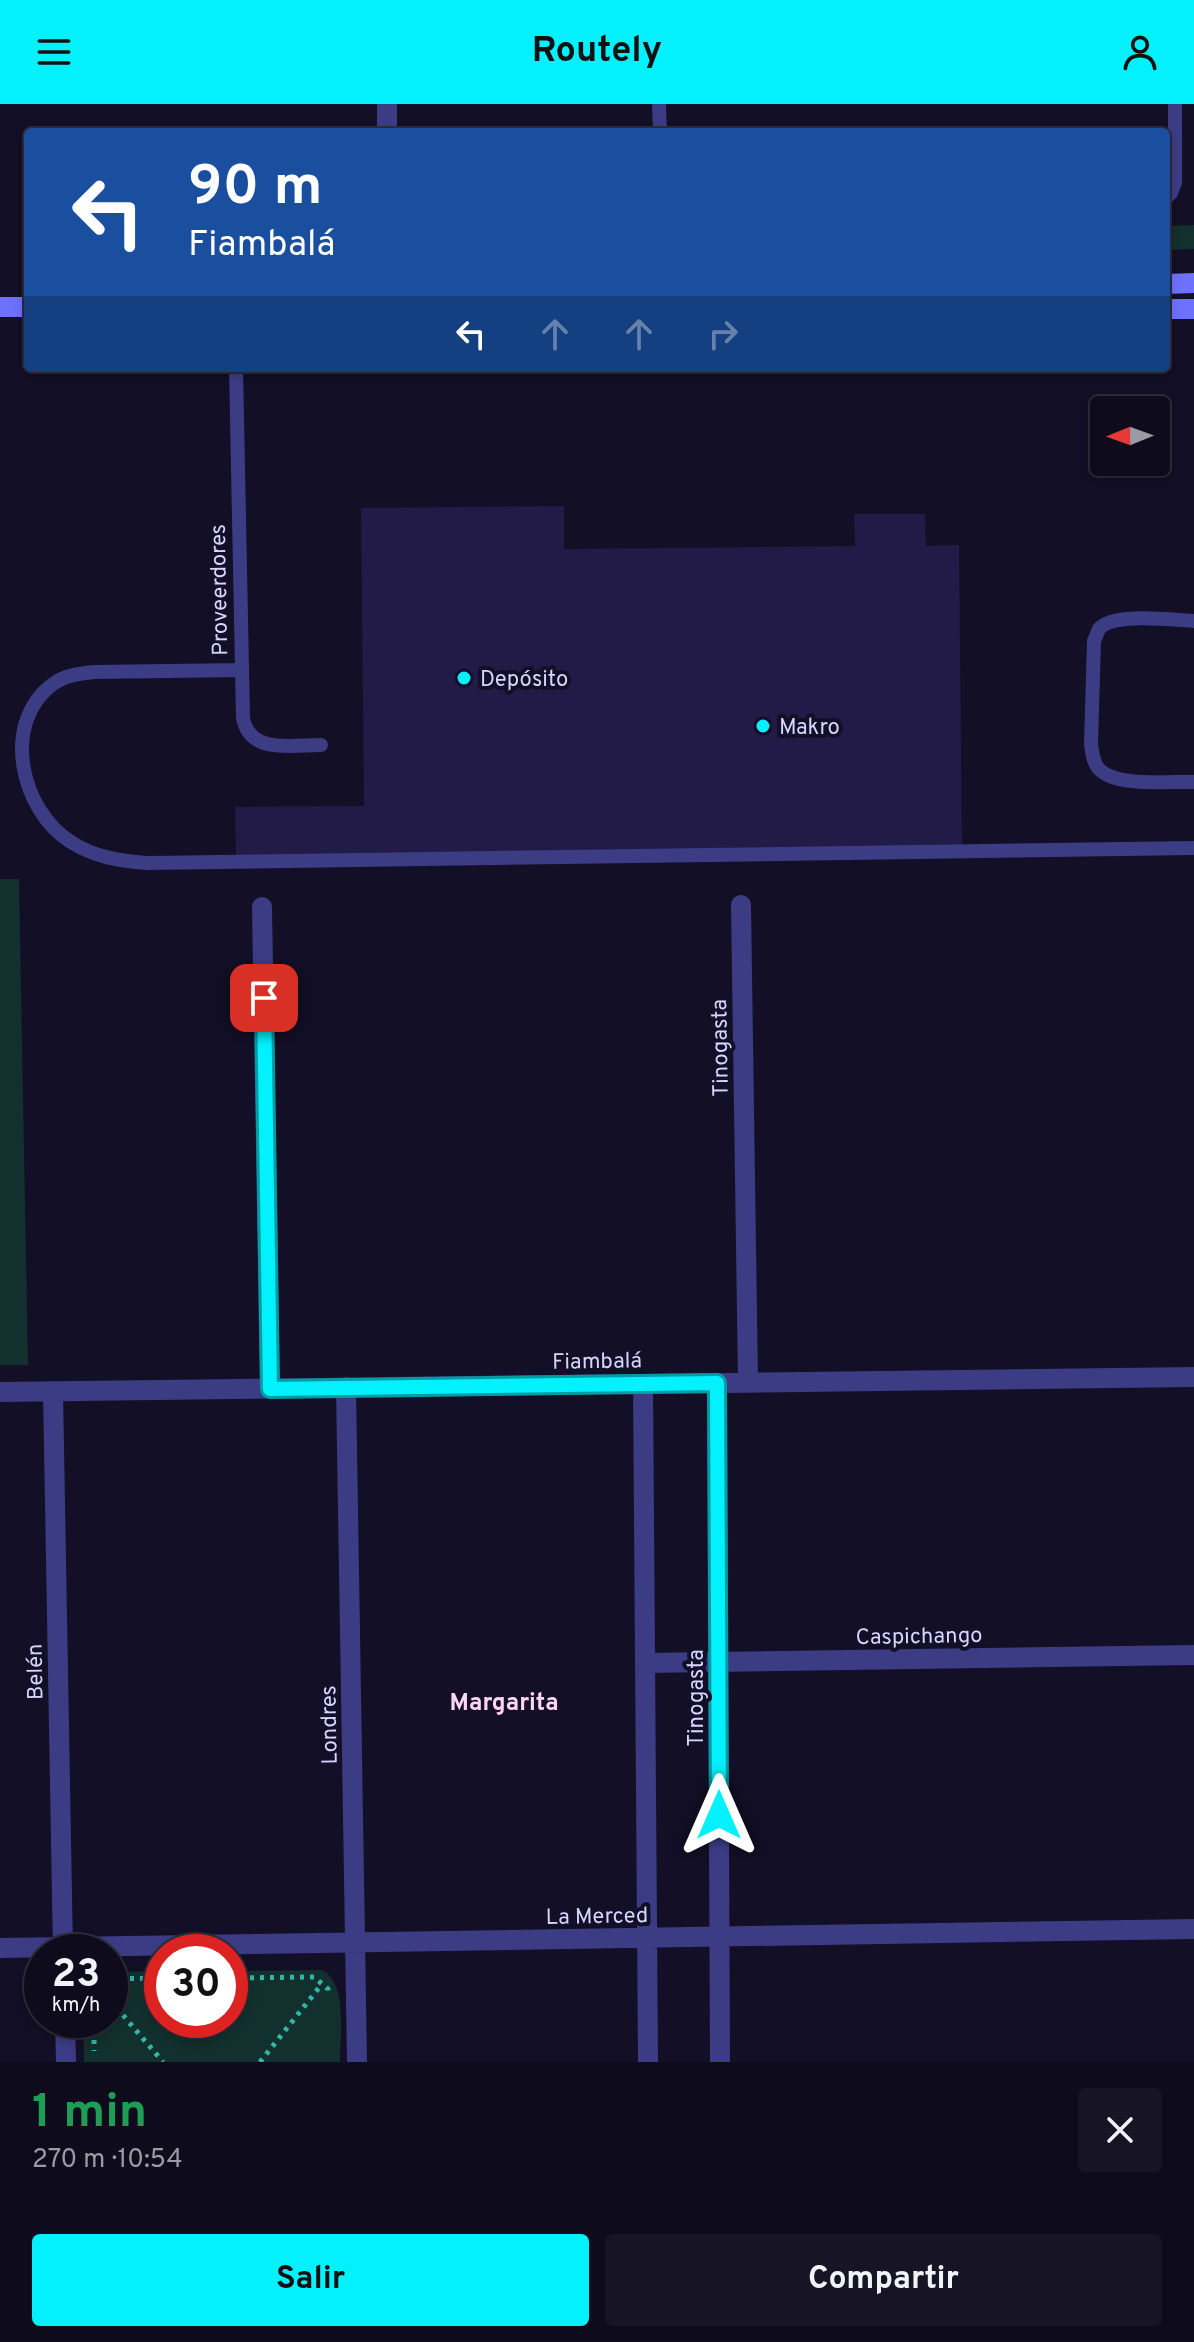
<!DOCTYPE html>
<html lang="es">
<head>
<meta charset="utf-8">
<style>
  body { margin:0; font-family:Overpass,sans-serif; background:#171425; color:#f1f3f6; height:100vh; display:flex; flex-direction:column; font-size:30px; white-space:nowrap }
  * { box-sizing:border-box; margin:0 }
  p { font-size:26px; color:#9b9ba3 }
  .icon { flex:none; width:44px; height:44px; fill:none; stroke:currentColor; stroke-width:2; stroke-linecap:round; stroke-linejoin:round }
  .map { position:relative; height:1958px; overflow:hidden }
  .details { display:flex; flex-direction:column; background:#0e0b1c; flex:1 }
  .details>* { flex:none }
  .hud { position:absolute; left:24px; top:24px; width:1146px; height:244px; border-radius:8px; box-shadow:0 4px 12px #0003,0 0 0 2px #2e2b3b; background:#1a4fa0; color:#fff; overflow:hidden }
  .needle { width:52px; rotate:269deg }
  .fabs { position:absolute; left:1090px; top:292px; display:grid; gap:16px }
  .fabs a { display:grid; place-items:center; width:80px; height:80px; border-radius:8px; background:#0e0b1c; box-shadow:0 4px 12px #0003,0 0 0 2px #2e2b3b; font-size:40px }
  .speed { position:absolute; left:24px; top:1830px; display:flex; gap:16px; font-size:40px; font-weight:700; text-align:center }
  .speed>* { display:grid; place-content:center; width:104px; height:104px; border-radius:50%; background:#0e0b1c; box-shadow:0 4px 12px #0003,0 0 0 2px #2e2b3b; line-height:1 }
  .speed small { font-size:20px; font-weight:400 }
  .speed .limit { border:12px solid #d22; background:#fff; color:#111 }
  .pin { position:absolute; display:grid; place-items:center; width:68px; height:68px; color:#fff; margin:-34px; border-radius:16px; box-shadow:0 4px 12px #0006 }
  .me { position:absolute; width:88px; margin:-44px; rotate:0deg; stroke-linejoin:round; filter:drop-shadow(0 0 6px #0008) }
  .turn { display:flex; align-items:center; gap:28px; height:168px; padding:0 32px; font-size:36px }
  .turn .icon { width:104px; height:104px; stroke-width:2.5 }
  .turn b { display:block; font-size:56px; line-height:68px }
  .lanes { display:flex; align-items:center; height:76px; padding:0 32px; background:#0003; justify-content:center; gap:40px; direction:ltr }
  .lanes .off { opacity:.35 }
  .round { display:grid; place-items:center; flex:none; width:84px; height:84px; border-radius:8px; background:#171425 }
  .summary { display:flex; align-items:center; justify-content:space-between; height:136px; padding:0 32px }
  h1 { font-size:48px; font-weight:700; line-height:60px; color:#1e9e55 }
  .primary-button { display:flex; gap:16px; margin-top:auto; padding:16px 32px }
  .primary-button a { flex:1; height:92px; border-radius:8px; background:#03f1fc; color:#111; font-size:32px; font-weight:700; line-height:92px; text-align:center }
  .primary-button a+a { background:#171425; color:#f1f3f6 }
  header { display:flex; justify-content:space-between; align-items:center; height:104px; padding:0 32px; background:#03f1fc; color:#111; font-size:36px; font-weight:700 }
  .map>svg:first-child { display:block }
  .green { fill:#12302d }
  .building { fill:#221b47 }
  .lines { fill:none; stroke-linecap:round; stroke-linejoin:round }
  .path { stroke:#30b7a7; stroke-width:5; stroke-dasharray:4 6; stroke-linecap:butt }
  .service { stroke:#3b3c84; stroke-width:14 }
  .minor { stroke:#3b3c84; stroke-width:20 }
  .secondary { stroke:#6d71fd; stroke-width:20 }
  .route-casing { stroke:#029da4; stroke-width:20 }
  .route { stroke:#03f1fc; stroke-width:14 }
  .poi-dot { fill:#03f1fc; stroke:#120f26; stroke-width:3 }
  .labels { text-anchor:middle; stroke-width:8; stroke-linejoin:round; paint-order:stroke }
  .street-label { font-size:22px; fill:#d7d4ff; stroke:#120f26 }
  .poi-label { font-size:22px; fill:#d7d4ff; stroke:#120f26; text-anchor:start }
  .neighbourhood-label { font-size:24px; font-weight:bold; fill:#ffd6f2; stroke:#120f26 }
</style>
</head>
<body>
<header><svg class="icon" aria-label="menu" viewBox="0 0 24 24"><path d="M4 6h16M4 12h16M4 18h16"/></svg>Routely<svg class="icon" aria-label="person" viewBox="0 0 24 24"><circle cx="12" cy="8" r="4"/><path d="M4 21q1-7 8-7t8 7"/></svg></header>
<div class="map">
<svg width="1194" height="1958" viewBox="0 0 1194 1958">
  <rect width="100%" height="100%" fill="#120f26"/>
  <path class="green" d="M1194 121V145L1166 146V122Z
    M0 775H19L28 1261H0Z
    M322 1866C348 1878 340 1932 340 1958H84L83 1916H110V1868L162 1867V1916H230V1867Z"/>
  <path class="building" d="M564 402V445L855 442 854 410H925L926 442 959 441 962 746 236 753 235 703 364 702 361 404Z"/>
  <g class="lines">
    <path class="path" d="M230 1874 314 1873 328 1885V1889
      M110 1875 162 1874
      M110 1896 163 1958
      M94 1916V1947
      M260 1958 322 1880"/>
    <path class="service" d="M659 0 660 28
      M1166 94 1171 89 1175 79V0
      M236 264 243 614C250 651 292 641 321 641
      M1194 517C1173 516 1112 508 1099 525 1097 529 1096 533 1094 537L1091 640C1092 648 1093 657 1098 664 1115 684 1170 677 1194 678
      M242 566 94 568C79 570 65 571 53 580 0 619 21 707 71 738 94 753 120 757 147 759L1194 744"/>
    <path class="minor" d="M387 0V28
      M741 801 748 1278
      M262 803 270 1285
      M717 1279 720 1958
      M643 1280 648 1958
      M346 1283 357 1958
      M53 1287 63 1848
      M0 1288 1194 1273
      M645 1559 1194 1551
      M0 1844 1194 1825
      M65 1916 66 1958"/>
    <path class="secondary" d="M1166 180 1194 179
      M0 203H28
      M1166 205H1194"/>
  </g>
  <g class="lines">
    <defs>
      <path id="route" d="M264 894 270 1285 717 1279 719 1711"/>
    </defs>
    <use href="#route" class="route-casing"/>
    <use href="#route" class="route"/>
  </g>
  <g class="poi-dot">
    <circle cx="464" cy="574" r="8"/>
    <circle cx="763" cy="622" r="8"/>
  </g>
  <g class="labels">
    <g class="street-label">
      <text transform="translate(218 486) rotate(-91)" y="8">Proveerdores</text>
      <text transform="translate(719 944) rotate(-91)" y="8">Tinogasta</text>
      <text transform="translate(597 1256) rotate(-1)" y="8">Fiambalá</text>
      <text transform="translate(919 1531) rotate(-1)" y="8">Caspichango</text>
      <text transform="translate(34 1568) rotate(-91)" y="8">Belén</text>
      <text transform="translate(695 1594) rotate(-90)" y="8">Tinogasta</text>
      <text transform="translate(328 1621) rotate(-91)" y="8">Londres</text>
      <text transform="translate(597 1811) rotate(-1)" y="8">La Merced</text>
    </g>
    <g class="poi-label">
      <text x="480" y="582">Depósito</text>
      <text x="779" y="630">Makro</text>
    </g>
    <g class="neighbourhood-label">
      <text x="504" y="1606">Margarita</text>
    </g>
  </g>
</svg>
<div class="fabs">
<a><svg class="needle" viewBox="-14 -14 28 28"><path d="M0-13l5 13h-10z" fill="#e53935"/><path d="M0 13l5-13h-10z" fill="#9b9ba3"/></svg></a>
</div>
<div class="speed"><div>23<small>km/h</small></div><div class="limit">30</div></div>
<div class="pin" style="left:264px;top:894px;background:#d93025"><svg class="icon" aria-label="arrive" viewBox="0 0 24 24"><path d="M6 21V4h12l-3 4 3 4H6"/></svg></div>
<svg class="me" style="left:719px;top:1711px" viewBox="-20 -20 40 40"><path d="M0-17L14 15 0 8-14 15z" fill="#03f1fc" stroke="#fff" stroke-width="4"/></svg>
<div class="hud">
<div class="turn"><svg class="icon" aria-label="left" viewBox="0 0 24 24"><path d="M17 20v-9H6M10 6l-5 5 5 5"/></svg><div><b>90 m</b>Fiambalá</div></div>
<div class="lanes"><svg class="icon" aria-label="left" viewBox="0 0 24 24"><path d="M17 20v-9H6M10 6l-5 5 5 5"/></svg><svg class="icon off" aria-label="ahead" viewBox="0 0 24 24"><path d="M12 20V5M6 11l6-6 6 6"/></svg><svg class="icon off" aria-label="ahead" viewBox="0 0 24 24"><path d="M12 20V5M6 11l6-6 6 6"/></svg><svg class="icon off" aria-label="right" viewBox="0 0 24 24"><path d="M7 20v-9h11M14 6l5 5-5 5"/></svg></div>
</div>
</div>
<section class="details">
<div class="summary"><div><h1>1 min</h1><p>270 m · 10:54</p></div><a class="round"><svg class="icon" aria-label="close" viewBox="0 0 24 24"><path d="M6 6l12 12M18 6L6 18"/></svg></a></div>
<div class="primary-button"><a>Salir</a><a>Compartir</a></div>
</section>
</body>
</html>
